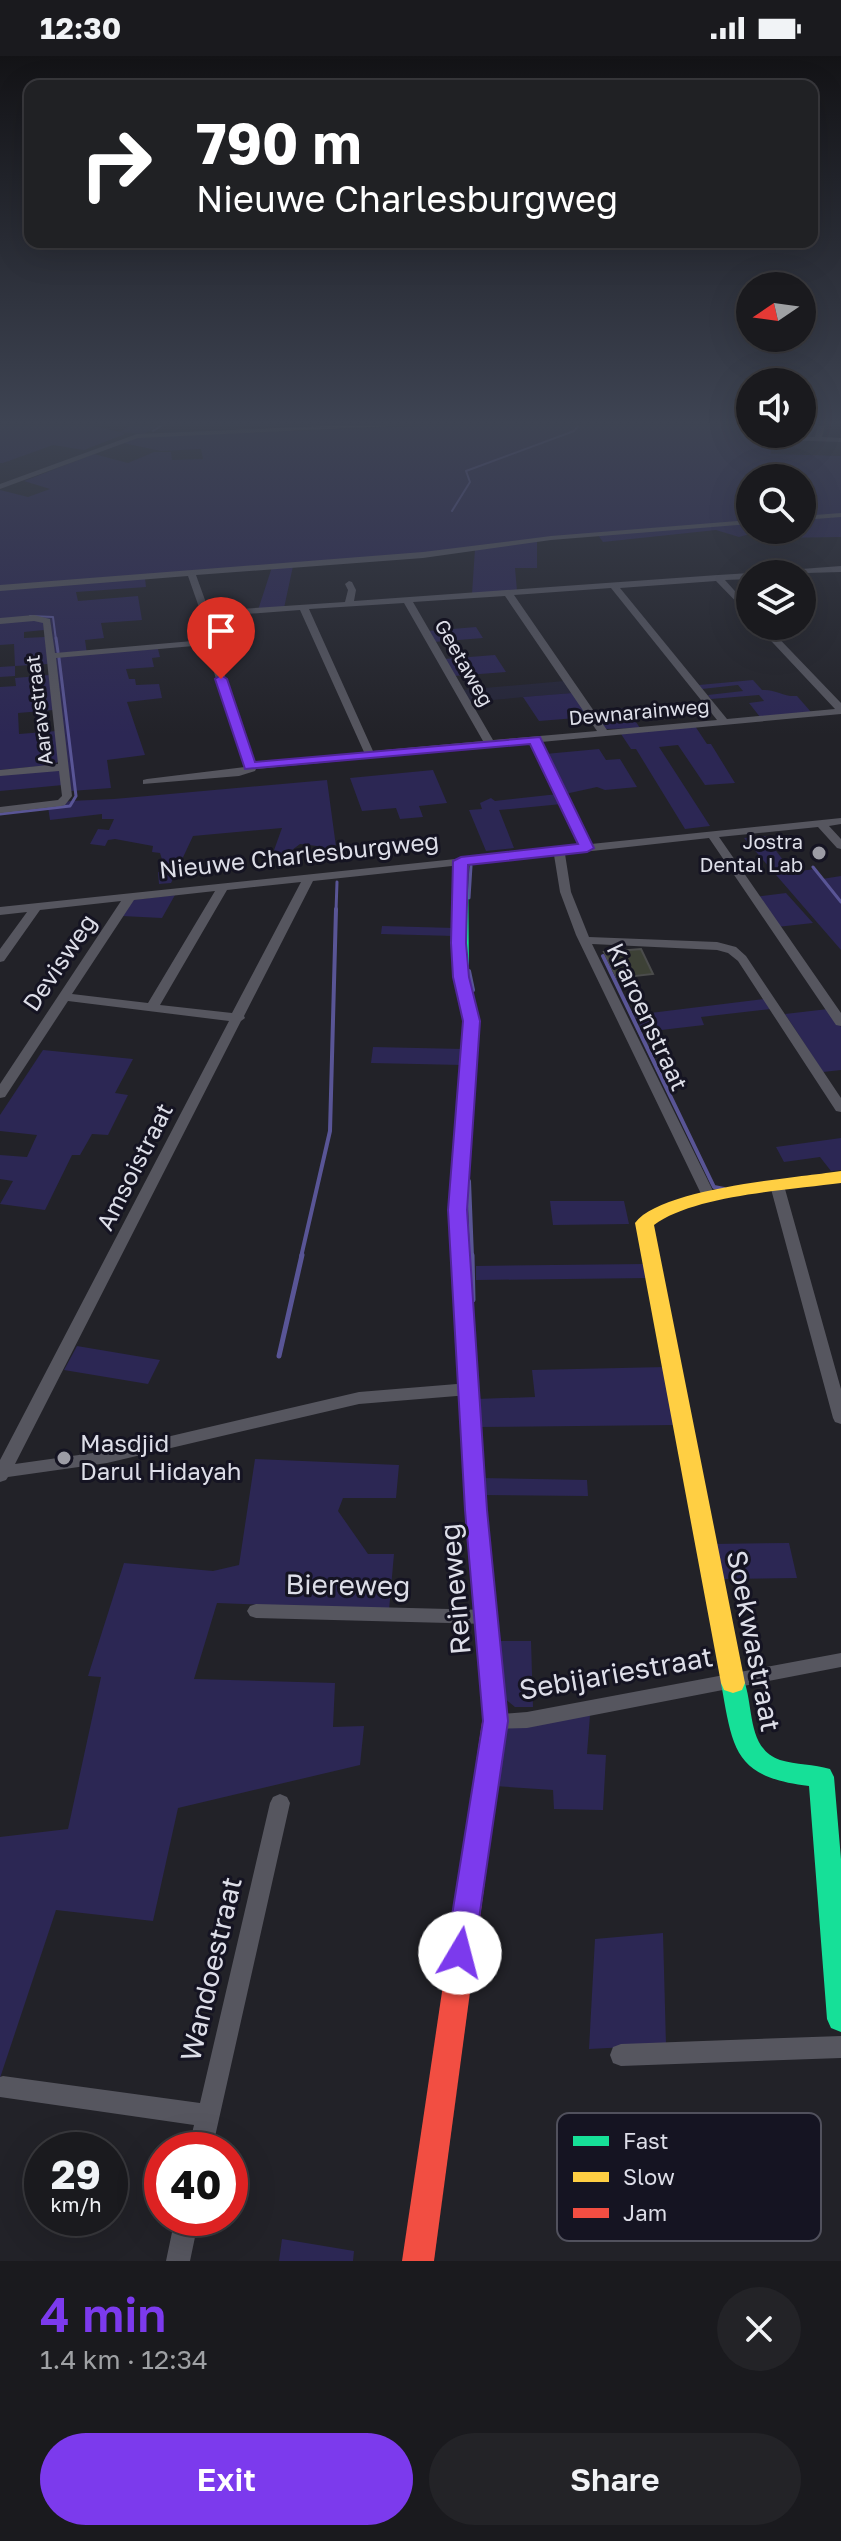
<!DOCTYPE html>
<html lang="en">
<head>
<meta charset="utf-8">
<style>
  body { margin:0; font-family:"Golos Text",sans-serif; background:#232327; color:#f1f3f6; height:100vh; display:flex; flex-direction:column; font-size:30px; white-space:nowrap }
  * { box-sizing:border-box; margin:0 }
  p { font-size:26px; color:#9fa1a4 }
  .icon { flex:none; width:44px; height:44px; fill:none; stroke:currentColor; stroke-width:2; stroke-linecap:round; stroke-linejoin:round }
  .map { position:relative; height:2205px; overflow:hidden }
  .sheet { display:flex; flex-direction:column; background:#1a1a1e; flex:1 }
  .sheet>* { flex:none }
  .banner { position:absolute; left:24px; top:24px; width:794px; height:168px; border-radius:16px; box-shadow:0 8px 32px #0002,0 0 0 2px #38383c; background:#202124; color:#fff; overflow:hidden }
  .needle { width:52px; rotate:257deg }
  .tools { position:absolute; left:736px; top:216px; display:grid; gap:16px }
  .tools a { display:grid; place-items:center; width:80px; height:80px; border-radius:50%; background:#1a1a1e; box-shadow:0 8px 32px #0002,0 0 0 2px #38383c; font-size:40px }
  .speed { position:absolute; left:24px; top:2076px; display:flex; gap:16px; font-size:40px; font-weight:700; text-align:center }
  .speed>* { display:grid; place-content:center; width:104px; height:104px; border-radius:50%; background:#1a1a1e; box-shadow:0 8px 32px #0002,0 0 0 2px #38383c; line-height:1 }
  .speed small { font-size:20px; font-weight:400 }
  .speed .limit { border:12px solid #d22; background:#fff; color:#111 }
  .pin { position:absolute; display:grid; place-items:center; width:68px; height:68px; color:#fff; margin:-82px -34px; border-radius:50% 50% 50% 0; rotate:-45deg; box-shadow:0 0 8px #0007 }
  .pin .icon { rotate:45deg }
  .me { position:absolute; width:88px; margin:-44px; rotate:8deg; stroke-linejoin:round; filter:drop-shadow(0 0 6px #0008) }
  .turn { display:flex; align-items:center; gap:28px; height:168px; padding:0 40px; font-size:36px }
  .turn .icon { width:104px; height:104px; stroke-width:2.5 }
  .turn b { display:block; font-size:56px; line-height:68px }
  .round { display:grid; place-items:center; flex:none; width:84px; height:84px; border-radius:42px; background:#232327 }
  .headline { display:flex; align-items:center; justify-content:space-between; height:136px; padding:0 40px }
  h1 { font-size:48px; font-weight:600; line-height:60px; color:#7c3aed }
  .primary-button { display:flex; gap:16px; margin-top:auto; padding:16px 40px }
  .primary-button a { flex:1; height:92px; border-radius:48px; background:#7c3aed; color:#fff; font-size:32px; font-weight:600; line-height:92px; text-align:center }
  .primary-button a+a { background:#232327; color:#f1f3f6 }
  .status { display:flex; justify-content:space-between; align-items:center; height:56px; padding:0 40px; background:#1a1a1e; direction:ltr }
  .status svg { height:22px; fill:currentColor }
  .map>svg:first-child { display:block }
  .built { fill:#252538 }
  .green { fill:#2c2754 }
  .lines { fill:none; stroke-linecap:round; stroke-linejoin:round }
  .stream-far3 { stroke:#595596; stroke-width:2 }
  .stream-far2 { stroke:#595596; stroke-width:3 }
  .stream-far1 { stroke:#595596; stroke-width:4 }
  .stream { stroke:#595596; stroke-width:5 }
  .building { fill:#3d4136; stroke:#4b4c4c; stroke-width:2 }
  .street { fill:#56565f; fill-rule:evenodd }
  .fast { fill:#16e098; fill-rule:evenodd }
  .slow { fill:#ffcf43; fill-rule:evenodd }
  .jam { fill:#f24e42; fill-rule:evenodd }
  .route { fill:#7c3aed; stroke:#51269a; stroke-width:2 }
  .poi-dot { fill:#9c9ca5; stroke:#151422; stroke-width:3 }
  .labels { text-anchor:middle; stroke-width:6; stroke-linejoin:round; paint-order:stroke }
  .far-street-label { font-size:20px; fill:#dddee8; stroke:#151422 }
  .far-poi-label { font-size:20px; fill:#dddee8; stroke:#151422; text-anchor:end }
  .street-label { font-size:24px; fill:#dddee8; stroke:#151422 }
  .poi-label { font-size:24px; fill:#dddee8; stroke:#151422; text-anchor:start }
  .near-street-label { font-size:28px; fill:#dddee8; stroke:#151422 }
  .key { fill:#151422; stroke:#51515d; stroke-width:2 }
  .key-label { font-size:22px; fill:#dddee8 }
</style>
</head>
<body>
<div class="status"><b>12:30</b><svg viewBox="0 0 49 12"><path d="M0 12V9h3v3zM5 12V6h3v6zM10 12V3h3v9zM15 12V0h3v12zM26 1h20v11H26zM47 4h2v5h-2z"/></svg></div>
<div class="map">
<svg width="841" height="2205" viewBox="0 0 841 2205">
  <rect width="100%" height="100%" fill="#222228"/>
  <path class="built" d="M564 625 572 637 469 646 462 634Z"/>
  <path class="green" d="M0 370H94L120 376 130 370H158L144 378 122 376 125 378 84 394 53 389 3 407H0Z
    M417 370H750V378H770L771 398 841 400V458L802 461V422H750V466L554 481 422 498 0 531V434L28 441 50 433 24 425 94 398 128 407 154 396H171L172 404 203 403 201 393 161 395 123 387 139 381Z
    M841 460V481L774 482 771 475 766 474H802V463Z
    M750 467V474H764L739 481 716 474 603 486 598 479Z
    M537 485V512H515L517 535 472 538 475 493Z
    M293 510 284 552 258 554 272 511Z
    M145 522 146 531 76 536 78 545 138 540 142 564 101 567 104 582 85 584 87 598 158 593 160 601 152 602 154 611 126 613 129 623H135L136 629 159 628 162 642 127 646 145 699 107 704 111 732 71 735 50 564 39 561 0 564V533Z
    M38 563 43 566 44 574 24 576V582L45 581 48 608 15 610V620L0 621V611L15 610 14 588 0 589V566Z
    M476 571 483 582 434 586 428 575Z
    M495 599 506 616 454 620 444 603Z
    M49 619 54 654 18 657 19 678 57 675 60 705 52 709 0 714V631L16 630 15 622Z
    M753 624 762 634C776 633 783 641 797 640L811 656 760 661 749 647 764 645 759 639 711 643 708 639 743 635 738 629 702 633 699 629Z
    M572 637 589 661 539 665 523 641Z
    M653 650 655 654 630 657 640 672 605 673 592 655Z
    M695 670 707 688H711L735 727 705 729 678 689 659 691 710 770 685 773 636 693H631L621 678Z
    M599 693 606 704 620 703 637 731 605 734 597 731 565 738 545 698Z
    M59 713 63 729 0 735V717Z
    M433 714 447 747 419 750 423 761 400 763 396 752 362 755 350 722Z
    M327 724 337 798 318 795 317 790 300 788 288 797H273L282 772 193 780 171 827 159 828 158 816H166L160 797 152 796 153 790 115 783 108 784 105 790 90 788 98 773 109 774 114 763H102V758L50 764 48 751 70 745 114 743Z
    M558 738 562 748 499 754 514 792 486 795 469 754 482 753 480 747 491 742 495 745Z
    M765 780 792 816 815 813 822 823 841 820V894L744 782Z
    M786 837 813 867 777 871 755 841Z
    M175 839 162 862 122 860 132 844Z
    M382 870 455 872 454 880 381 878Z
    M765 943 771 953 701 961 704 969 644 976 634 959Z
    M828 953 841 971V1014L823 1016 785 958Z
    M373 991 464 993 462 1009 371 1007Z
    M43 994 133 1003 115 1037 128 1039 108 1079 92 1078 80 1099H72L45 1154 0 1148 13 1125 0 1123V1099L27 1101 37 1079 0 1075V1059Z
    M841 1082V1114L831 1115 820 1101 784 1106 776 1091Z
    M550 1145H624L629 1168 553 1169Z
    M645 1208 648 1222 476 1224V1210Z
    M77 1290 160 1304 148 1328 64 1314Z
    M665 1311 675 1369 478 1371 476 1343 535 1341 532 1314Z
    M255 1403 399 1409 396 1442H343L338 1455 368 1498H394L389 1554 217 1547 194 1623 335 1627 333 1671 364 1670 360 1709 178 1752 153 1865 56 1854 0 2022V1781L68 1773 101 1621 88 1620 124 1507 213 1515 239 1509Z
    M480 1422 587 1424 588 1440 480 1439Z
    M789 1487 797 1522 719 1523 713 1488Z
    M498 1585H531L533 1651H515L504 1642Z
    M590 1659 587 1698 606 1699 603 1754 554 1753 553 1734 495 1730 504 1668Z
    M663 1877 666 1989 589 1993 595 1883Z
    M282 2183 354 2195 353 2205H279Z"/>
  <g class="lines">
    <path class="stream-far3" d="M153 375 161 370
      M452 455 470 426 466 415 574 375 578 370
      M30 560 53 561 56 584"/>
    <path class="stream-far2" d="M56 582 58 596
      M0 758 70 750 76 740 59 602
      M813 811 841 846
      M469 842 471 810
      M336 855 337 826"/>
    <path class="stream-far1" d="M603 900 714 1131 724 1133
      M469 915 473 934
      M469 1125 472 1201
      M301 1201 330 1075 336 853"/>
    <path class="stream" d="M472 1199 473 1244
      M279 1300 302 1199"/>
  </g>
  <path class="building" d="M641 893 653 918 617 922 604 896Z"/>
  <g class="lines">
    <path class="street" d="M324 370H393L138 382 0 433V428L137 378Z
      M818 370H825L822 381 841 382V386L781 384 777 382 781 380 815 381Z
      M841 457V461L802 464V460Z
      M750 464V468L551 484 423 502 196 519 209 555 345 546 348 534 345 528 349 525 352 526 356 534 354 545 718 519 750 517 752 518H750V523L725 524 750 552V560L716 525 620 532 727 663 835 653 757 570H767L841 647V658L541 686 591 788 841 762V768L829 770 841 783V793L837 792 818 771 719 781 841 957V970L836 969 709 782 565 798 571 836 589 881 717 886 736 891 746 900 841 1042V1056L836 1055 738 905 728 897 717 894 592 888 716 1141 709 1145 704 1144 576 879 560 836 554 799 313 825 244 960 245 962 241 965 15 1408 107 1395 359 1336 469 1327 475 1329 477 1333 475 1337 469 1339 359 1348 107 1407 8 1421 6 1424 0 1426V1404L229 965 68 945 5 1041 0 1042V1028L121 845 40 854 4 905 0 906V893L27 856 0 859V851L580 790 531 687 256 713 255 715 239 720 143 728V724L147 723 245 711 205 589 56 602 72 740 65 749 61 750 0 757V751L58 744 62 740 59 715 0 720V714L58 708 43 567 34 565 0 568V562L34 559 50 563 55 597 204 584 197 562 201 557 188 520 0 535V529L423 496 551 480ZM611 532 717 664 607 674 514 539ZM505 540 597 675 493 684 413 546ZM404 547 483 685 373 695 309 553ZM300 554 364 696 254 707 206 563 208 561ZM301 826 232 957 160 949 227 834ZM215 835 148 947 72 938 134 844Z
      M841 510V516L771 518 775 515Z
      M778 1129 785 1133 841 1333V1368L835 1366 833 1362 771 1133Z
      M256 1548 487 1554 493 1556 496 1561 493 1566 487 1568 256 1562 250 1560 247 1555 250 1550Z
      M841 1597V1611L527 1672 495 1673 488 1671 485 1665 488 1659 527 1656Z
      M280 1738 287 1741 290 1747 212 2094H188L194 2069 0 2041V2021L3 2020 200 2047 270 1747 273 1741Z
      M841 1980V2002L621 2010 613 2007 610 1999 613 1991 621 1988Z
      M175 2162H199L190 2205H166Z"/>
    <path class="fast" d="M461 801 468 805 469 921 480 965 466 1154 476 1294 473 1299H459L456 1294 448 1154 464 965 453 921 454 805Z
      M733 1617 742 1620C755 1646 745 1692 780 1704 796 1709 814 1708 830 1713L834 1721 841 1803V1976L831 1972 827 1963 809 1730C734 1721 733 1694 721 1627L724 1620Z"/>
    <path class="slow" d="M841 1115V1127C789 1134 694 1139 654 1169L745 1627 742 1634 733 1637 724 1634 721 1627 635 1167C661 1132 795 1122 841 1115Z
      M466 1287 473 1289 476 1294 487 1454 507 1660 504 1667 495 1670 486 1667 483 1660 465 1454 456 1294 459 1289Z"/>
    <path class="jam" d="M495 1650 504 1653 507 1660 434 2205H402L483 1660 486 1653Z"/>
  </g>
  <linearGradient id="sky" x2="0" y2="1"><stop stop-color="#131316"/><stop offset="0.54" stop-color="#3e4453"/><stop offset="1" stop-color="#3e4453" stop-opacity="0"/></linearGradient>
  <rect width="841" height="679" fill="url(#sky)"/>
  <path class="route" d="M221 619 227 623 255 706 540 681 594 792 587 796 468 809 466 887 469 921 480 965 467 1154 487 1454 508 1665 474 1897 470 1906 460 1909 450 1906 446 1897 483 1665 465 1454 448 1154 463 965 453 921 451 887 453 805 461 801 578 788 530 688 245 713 215 623Z"/>
  <g class="poi-dot">
    <circle cx="819" cy="797" r="8"/>
    <circle cx="64" cy="1402" r="8"/>
  </g>
  <g class="labels">
    <g class="far-street-label">
      <text transform="translate(464 607) rotate(60)" y="7">Geetaweg</text>
      <text transform="translate(39 654) rotate(-97)" y="7">Aaravstraat</text>
      <text transform="translate(639 656) rotate(-5)" y="7">Dewnarainweg</text>
    </g>
    <g class="far-poi-label">
      <text x="803" y="793">Jostra<tspan x="803" dy="23">Dental Lab</tspan></text>
    </g>
    <g class="street-label">
      <text transform="translate(299 800) rotate(-6)" y="8">Nieuwe Charlesburgweg</text>
      <text transform="translate(60 907) rotate(-56)" y="8">Devisweg</text>
      <text transform="translate(647 961) rotate(65)" y="8">Kraroenstraat</text>
      <text transform="translate(135 1111) rotate(-63)" y="8">Amsoistraat</text>
    </g>
    <g class="poi-label">
      <text x="80" y="1396">Masdjid<tspan x="80" dy="28">Darul Hidayah</tspan></text>
    </g>
    <g class="near-street-label">
      <text transform="translate(348 1529) rotate(1)" y="10">Biereweg</text>
      <text transform="translate(455 1533) rotate(-95)" y="10">Reineweg</text>
      <text transform="translate(754 1585) rotate(79)" y="10">Soekwastraat</text>
      <text transform="translate(616 1617) rotate(-10)" y="10">Sebijariestraat</text>
      <text transform="translate(211 1913) rotate(-77)" y="10">Wandoestraat</text>
    </g>
  </g>
  <rect x="557" y="2057" width="264" height="128" rx="12" class="key"/>
  <rect x="573" y="2080" width="36" height="10" fill="#16e098"/>
  <rect x="573" y="2116" width="36" height="10" fill="#ffcf43"/>
  <rect x="573" y="2152" width="36" height="10" fill="#f24e42"/>
  <g class="key-label">
    <text x="623" y="2093">Fast</text>
    <text x="623" y="2129">Slow</text>
    <text x="623" y="2165">Jam</text>
  </g>
</svg>
<div class="tools">
<a><svg class="needle" viewBox="-14 -14 28 28"><path d="M0-13l5 13h-10z" fill="#e53935"/><path d="M0 13l5-13h-10z" fill="#9fa1a4"/></svg></a>
<a><svg class="icon" aria-label="sound" viewBox="0 0 24 24"><path d="M4 9h4l5-4v14l-5-4H4zM17 9q2 3 0 6"/></svg></a>
<a><svg class="icon" aria-label="search" viewBox="0 0 24 24"><circle cx="10" cy="10" r="6"/><path d="M15 15l6 6"/></svg></a>
<a><svg class="icon" aria-label="layers" viewBox="0 0 24 24"><path d="M12 4l9 5-9 5-9-5zM3 14l9 5 9-5"/></svg></a>
</div>
<div class="speed"><div>29<small>km/h</small></div><div class="limit">40</div></div>
<div class="pin" style="left:221px;top:623px;background:#d93025"><svg class="icon" aria-label="arrive" viewBox="0 0 24 24"><path d="M6 21V4h12l-3 4 3 4H6"/></svg></div>
<svg class="me" style="left:460px;top:1897px" viewBox="-20 -20 40 40"><circle r="19" fill="#fff"/><path d="M0-13L10 11 0 6-10 11z" fill="#7c3aed"/></svg>
<div class="banner">
<div class="turn"><svg class="icon" aria-label="right" viewBox="0 0 24 24"><path d="M7 20v-9h11M14 6l5 5-5 5"/></svg><div><b>790 m</b>Nieuwe Charlesburgweg</div></div>
</div>
</div>
<section class="sheet">
<div class="headline"><div><h1>4 min</h1><p>1.4 km · 12:34</p></div><a class="round"><svg class="icon" aria-label="close" viewBox="0 0 24 24"><path d="M6 6l12 12M18 6L6 18"/></svg></a></div>
<div class="primary-button"><a>Exit</a><a>Share</a></div>
</section>
</body>
</html>
